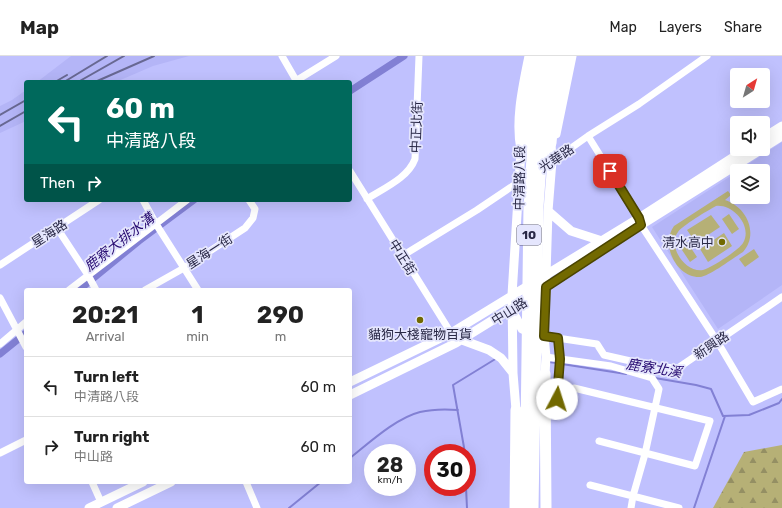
<!DOCTYPE html>
<html lang="en">
<head>
<meta charset="utf-8">
<style>
  body { margin:0; font-family:Rubik,"Noto Sans TC",sans-serif; background:#f2f2f2; color:#222; height:100vh; display:flex; flex-direction:column; font-size:15px; white-space:nowrap }
  * { box-sizing:border-box; margin:0 }
  p { font-size:13px; color:#767676 }
  .icon { flex:none; width:22px; height:22px; fill:none; stroke:currentColor; stroke-width:2; stroke-linecap:round; stroke-linejoin:round }
  .map { position:relative; flex:1; overflow:hidden }
  .side { position:absolute; left:24px; top:232px; width:328px; height:196px; display:flex; flex-direction:column; background:#fff; border-radius:4px; box-shadow:0 4px 16px #0002 }
  .side>* { flex:none }
  .guide { position:absolute; left:24px; top:24px; width:328px; height:122px; border-radius:4px; box-shadow:0 4px 16px #0002; background:#00695c; color:#fff; overflow:hidden }
  .needle { width:26px; rotate:37deg }
  .tools { position:absolute; left:730px; top:12px; display:grid; gap:8px }
  .tools a { display:grid; place-items:center; width:40px; height:40px; border-radius:4px; background:#fff; box-shadow:0 4px 16px #0002; font-size:20px }
  .speed { position:absolute; left:364px; top:388px; display:flex; gap:8px; font-size:20px; font-weight:700; text-align:center }
  .speed>* { display:grid; place-content:center; width:52px; height:52px; border-radius:50%; background:#fff; box-shadow:0 4px 16px #0002; line-height:1 }
  .speed small { font-size:10px; font-weight:400 }
  .speed .limit { border:6px solid #d22; background:#fff; color:#111 }
  .pin { position:absolute; display:grid; place-items:center; width:34px; height:34px; color:#fff; margin:-17px; border-radius:8px; box-shadow:0 2px 6px #0006 }
  .me { position:absolute; width:44px; margin:-22px; rotate:5deg; stroke-linejoin:round; filter:drop-shadow(0 0 3px #0008) }
  .turn { display:flex; align-items:center; gap:14px; height:84px; padding:0 16px; font-size:18px }
  .turn .icon { width:52px; height:52px; stroke-width:2.5 }
  .turn b { display:block; font-size:28px; line-height:34px }
  .then { display:flex; align-items:center; height:38px; padding:0 16px; background:#0003; gap:8px; font-size:15px }
  .eta { display:flex; justify-content:space-evenly; align-items:center; height:68px; text-align:center }
  .eta b { font-size:24px; font-weight:700; line-height:28px }
  ul { padding:0; list-style:none }
  li { display:flex; align-items:center; gap:12px; height:60px; padding:0 16px; border-top:1px solid #e0e0e0 }
  li div { flex:1 }
  li b { display:block; font-size:15px }
  li em { font-style:normal }
  header { display:flex; align-items:center; gap:24px; box-sizing:border-box; height:56px; padding:0 20px; background:#fff; border-bottom:1px solid #e0e0e0 }
  header strong { font-size:19px }
  nav { display:flex; gap:22px; margin-inline-start:auto; font-size:14px }
  .map>svg:first-child { display:block }
  .built { fill:#b4b5f7 }
  .forest { fill:url(#forest-firs) }
  .pitch { fill:#b6b076; fill-rule:evenodd }
  .lines { fill:none; stroke-linecap:round; stroke-linejoin:round }
  .stream { stroke:#8280d4; stroke-width:2 }
  .canal { stroke:#8280d4; stroke-width:7 }
  .minor { stroke:#fff; stroke-width:7 }
  .tertiary { stroke:#fff; stroke-width:9 }
  .primary { stroke:#fff; stroke-width:11 }
  .rail { stroke:#686892; stroke-width:2 }
  .route-casing { stroke:#4a4400; stroke-width:10 }
  .route { stroke:#726900; stroke-width:7 }
  .poi-dot { fill:#726900; stroke:#e5e6fd; stroke-width:1.5 }
  .labels { text-anchor:middle; stroke-width:3.5; stroke-linejoin:round; paint-order:stroke }
  .shield { fill:#e5e6fd; stroke:#61617d; stroke-width:1 }
  .shield-label { font-size:12px; font-weight:bold; fill:#292846 }
  .street-label { font-size:13px; fill:#292846; stroke:#e5e6fd }
  .poi-label { font-size:13px; fill:#292846; stroke:#e5e6fd; text-anchor:end }
  .water-label { font-size:14px; font-style:italic; fill:#280c72; stroke:#e5e6fd }
</style>
</head>
<body>
<header>
<strong>Map</strong>
<nav><a>Map</a><a>Layers</a><a>Share</a></nav>
</header>
<div class="map">
<svg width="782" height="452" viewBox="0 0 782 452">
  <defs>
    <pattern id="forest-firs" width="22" height="20" patternUnits="userSpaceOnUse"><rect width="22" height="20" fill="#b6b076"/><path d="M5 1l3.5 6h-7zM16 11l3.5 6h-7z" fill="#948f63"/></pattern>
  </defs>
  <rect width="100%" height="100%" fill="#c0c1fe"/>
  <path class="built" d="M71 0H189L153 10 116 26H37Z
    M26 34V65L0 77V50L12 44Z
    M782 86V229L718 273 652 171 737 116V141H763V115H738Z"/>
  <path class="forest" d="M782 389V452H713L744 396Z"/>
  <path class="pitch" d="M728 135 731 139 725 144C747 151 759 178 743 196 733 202 710 220 700 221 677 222 660 189 674 170ZM716 150C733 148 753 170 743 187 739 194 711 212 703 214 685 217 667 190 678 176 683 169 707 155 716 150Z
    M729 158 739 173 732 178 722 163Z
    M711 159 720 171 696 187 687 174Z
    M724 177 732 190 708 206 700 193Z
    M687 186 697 201 690 206 680 191Z
    M754 193 759 201 745 211 739 203Z"/>
  <g class="lines">
    <path class="stream" d="M548 306 557 307
      M562 308 626 318
      M655 322 696 329 711 333 723 360 749 359 779 347 782 343
      M465 397 453 329 497 302
      M350 402C369 387 396 362 420 356 433 353 445 353 458 354
      M466 431 467 452
      M289 452 321 426
      M694 452 725 360"/>
    <path class="canal" d="M350 35 404 0
      M79 234 139 185 194 144
      M0 298 26 277"/>
    <path class="minor" d="M282 0 297 26
      M294 26 336 0
      M588 80 639 162 641 169 717 285 753 346 782 333
      M550 107 588 80 639 48 707 0
      M350 115 451 277 456 287
      M367 143C384 132 408 122 415 103L419 0
      M143 144 156 168 198 234
      M57 172 88 219 96 234
      M402 200 477 154 532 117
      M0 209 99 144
      M69 234 187 144
      M145 234 184 212 245 172 253 162 255 153 249 144
      M0 242 26 291
      M544 280 597 288 604 299 657 311 678 312 782 241
      M0 288 26 266
      M546 301 611 310 652 322 659 333 645 398 633 440 631 452
      M574 332 710 365 695 410 599 385
      M557 343 560 303 558 282
      M0 397 26 384
      M92 426 101 446
      M246 426 257 452
      M590 429 679 452"/>
    <path class="tertiary" d="M556 78 572 0
      M763 82 782 70
      M763 92 782 80
      M548 155 571 175 602 185
      M512 254 522 273 533 278
      M462 284 489 294 501 302 513 317
      M545 318 546 301 544 280 546 231V219L548 155 552 105 551 87
      M350 326 451 277 639 162 746 93
      M350 339 456 287 546 231 641 169 762 93
      M516 354 513 317 512 239 521 94C515 64 523 30 529 0
      M89 452 143 426
      M117 452 171 426"/>
    <path class="primary" d="M551 87 555 42 564 0
      M521 94 536 0
      M545 318 546 452
      M515 452 516 354
      M525 452 529 150 533 85 545 0
      M533 452 538 150 543 81 553 0"/>
    <path class="rail" d="M55 26 67 19
      M64 26 107 0
      M78 26 124 0
      M95 26 154 0
      M0 59 26 44
      M0 70 26 55"/>
  </g>
  <g class="lines">
    <defs>
      <path id="route" d="M557 343 560 303 558 282 544 280 546 231 641 169 639 162 610 115"/>
    </defs>
    <use href="#route" class="route-casing"/>
    <use href="#route" class="route"/>
  </g>
  <g class="poi-dot">
    <circle cx="722" cy="186" r="4"/>
    <circle cx="420" cy="264" r="4"/>
  </g>
  <g class="labels">
    <rect class="shield" x="517" y="169" width="24" height="20" rx="3"/>
    <g class="shield-label">
      <text x="529" y="183">10</text>
    </g>
    <g class="street-label">
      <text transform="translate(416 71) rotate(-88)" y="5">中正北街</text>
      <text transform="translate(556 102) rotate(-34)" y="5">光華路</text>
      <text transform="translate(519 122) rotate(-89)" y="5">中清路八段</text>
      <text transform="translate(49 177) rotate(-33)" y="5">星海路</text>
      <text transform="translate(209 195) rotate(-33)" y="5">星海一街</text>
      <text transform="translate(403 201) rotate(58)" y="5">中正街</text>
      <text transform="translate(509 255) rotate(-32)" y="5">中山路</text>
      <text transform="translate(711 289) rotate(-34)" y="5">新興路</text>
    </g>
    <g class="poi-label">
      <text x="714" y="191">清水高中</text>
      <text x="420" y="283" text-anchor="middle">貓狗大棧寵物百貨</text>
    </g>
    <g class="water-label">
      <text transform="translate(119 186) rotate(-38)" y="5">鹿寮大排水溝</text>
      <text transform="translate(654 312) rotate(9)" y="5">鹿寮北溪</text>
    </g>
  </g>
</svg>
<div class="tools">
<a><svg class="needle" viewBox="-14 -14 28 28"><path d="M0-13l5 13h-10z" fill="#e53935"/><path d="M0 13l5-13h-10z" fill="#767676"/></svg></a>
<a><svg class="icon" aria-label="sound" viewBox="0 0 24 24"><path d="M4 9h4l5-4v14l-5-4H4zM17 9q2 3 0 6"/></svg></a>
<a><svg class="icon" aria-label="layers" viewBox="0 0 24 24"><path d="M12 4l9 5-9 5-9-5zM3 14l9 5 9-5"/></svg></a>
</div>
<div class="speed"><div>28<small>km/h</small></div><div class="limit">30</div></div>
<div class="pin" style="left:610px;top:115px;background:#d93025"><svg class="icon" aria-label="arrive" viewBox="0 0 24 24"><path d="M6 21V4h12l-3 4 3 4H6"/></svg></div>
<svg class="me" style="left:557px;top:343px" viewBox="-20 -20 40 40"><circle r="19" fill="#fff"/><path d="M0-13L10 11 0 6-10 11z" fill="#726900"/></svg>
<div class="guide">
<div class="turn"><svg class="icon" aria-label="left" viewBox="0 0 24 24"><path d="M17 20v-9H6M10 6l-5 5 5 5"/></svg><div><b>60 m</b>中清路八段</div></div>
<div class="then">Then<svg class="icon" aria-label="right" viewBox="0 0 24 24"><path d="M7 20v-9h11M14 6l5 5-5 5"/></svg></div>
</div>
<section class="side">
<div class="eta">
<div><b>20:21</b><p>Arrival</p></div>
<div><b>1</b><p>min</p></div>
<div><b>290</b><p>m</p></div>
</div>
<ul>
<li><svg class="icon" aria-label="left" viewBox="0 0 24 24"><path d="M17 20v-9H6M10 6l-5 5 5 5"/></svg><div><b>Turn left</b><p>中清路八段</p></div><em>60 m</em></li>
<li><svg class="icon" aria-label="right" viewBox="0 0 24 24"><path d="M7 20v-9h11M14 6l5 5-5 5"/></svg><div><b>Turn right</b><p>中山路</p></div><em>60 m</em></li>
</ul>
</section>
</div>
</body>
</html>
